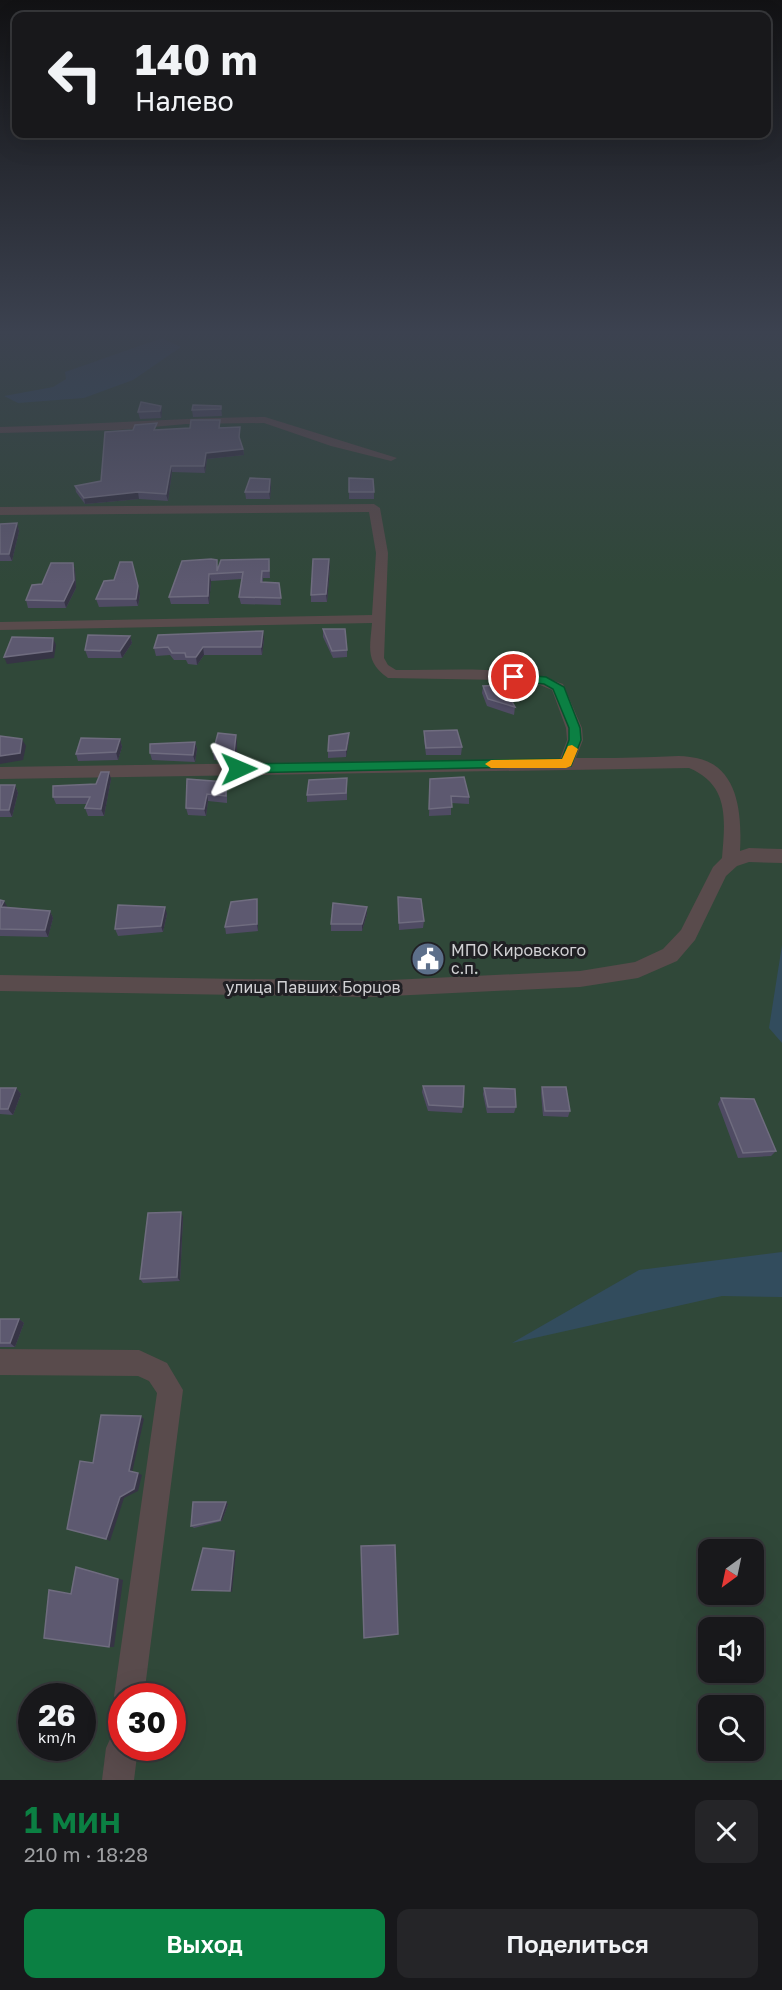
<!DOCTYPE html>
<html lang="ru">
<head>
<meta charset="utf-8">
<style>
  body { margin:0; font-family:"Golos Text",sans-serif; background:#252528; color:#f1f3f6; height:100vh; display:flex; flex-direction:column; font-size:22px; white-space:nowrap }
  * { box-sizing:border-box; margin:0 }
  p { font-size:20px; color:#9fa0a3 }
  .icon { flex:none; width:33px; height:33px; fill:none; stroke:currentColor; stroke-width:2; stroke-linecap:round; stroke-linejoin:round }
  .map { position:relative; height:1780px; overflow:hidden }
  .side { display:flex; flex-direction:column; background:#18181b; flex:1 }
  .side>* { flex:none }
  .guide { position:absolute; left:12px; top:12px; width:759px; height:126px; border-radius:12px; box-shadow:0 6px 24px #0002,0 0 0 2px #36373a; background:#18181b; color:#f1f3f6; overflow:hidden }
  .needle { width:39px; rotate:213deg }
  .tools { position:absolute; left:698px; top:1539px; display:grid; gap:12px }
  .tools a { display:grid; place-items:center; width:66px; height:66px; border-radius:12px; background:#18181b; box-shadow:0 6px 24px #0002,0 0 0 2px #36373a; font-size:30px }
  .speed { position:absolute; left:18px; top:1683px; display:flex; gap:12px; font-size:30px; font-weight:700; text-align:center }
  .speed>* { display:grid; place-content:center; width:78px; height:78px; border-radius:50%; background:#18181b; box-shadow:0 6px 24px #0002,0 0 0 2px #36373a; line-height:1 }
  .speed small { font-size:15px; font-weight:400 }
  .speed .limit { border:9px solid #d22; background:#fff; color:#111 }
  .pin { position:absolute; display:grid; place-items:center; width:51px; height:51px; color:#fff; margin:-26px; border:3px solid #fff; border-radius:50%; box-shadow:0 2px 6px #0007 }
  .me { position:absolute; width:66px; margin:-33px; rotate:89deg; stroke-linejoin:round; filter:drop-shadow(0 0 4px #0008) }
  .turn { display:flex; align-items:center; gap:21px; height:126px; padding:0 24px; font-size:27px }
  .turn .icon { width:78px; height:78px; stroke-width:2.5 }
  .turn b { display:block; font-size:42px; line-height:51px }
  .round { display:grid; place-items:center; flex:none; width:63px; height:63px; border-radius:12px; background:#252528 }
  .overview { display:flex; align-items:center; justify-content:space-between; height:102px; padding:0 24px }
  h1 { font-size:36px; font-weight:600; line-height:45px; color:#0b8043 }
  .primary-button { display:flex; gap:12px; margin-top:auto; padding:12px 24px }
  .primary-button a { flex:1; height:69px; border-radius:12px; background:#0b8043; color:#fff; font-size:24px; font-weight:600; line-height:69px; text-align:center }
  .primary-button a+a { background:#252528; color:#f1f3f6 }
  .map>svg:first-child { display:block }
  .green { fill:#304839; fill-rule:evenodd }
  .water { fill:#324c5d }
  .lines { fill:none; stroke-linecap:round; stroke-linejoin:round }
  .minor { fill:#594b4c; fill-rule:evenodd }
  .wall { fill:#4f4b63 }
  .shaded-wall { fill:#363445 }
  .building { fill:#5d5970; stroke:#6f6c7f; stroke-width:1.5 }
  .route { fill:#0b8043; stroke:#07532c; stroke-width:1.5 }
  .slow { fill:#f59e0b }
  .labels { text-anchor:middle; stroke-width:6; stroke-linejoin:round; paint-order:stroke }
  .poi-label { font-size:16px; fill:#d1d1d4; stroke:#202024; text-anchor:start }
  .street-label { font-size:16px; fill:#d1d1d4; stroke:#202024 }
</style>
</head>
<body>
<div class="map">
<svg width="782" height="1780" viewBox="0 0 782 1780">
  <rect width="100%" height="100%" fill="#202024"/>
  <path class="green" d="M0 335H782V1780H0ZM708 1550H753V1594H708ZM708 1628H753V1672H708ZM32 1696H82V1748H32ZM122 1696H172V1748H122ZM708 1706H753V1750H708Z"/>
  <path class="water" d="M162 338 181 347 133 380 84 398 18 403 4 396 53 387 66 379 65 372Z
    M782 945V1043L769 1028Z
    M782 1252V1297L722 1296 512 1343 639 1270Z"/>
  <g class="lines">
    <path class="minor" d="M265 417 397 458 391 461 331 446 264 423 186 424 119 430 0 433V427C88 425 177 418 265 417Z
      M374 504 380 508 388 553 384 658 388 665 396 670C452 671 510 664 563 684L582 728 583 740 576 758C602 758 628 758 654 757 666 757 679 755 690 757 739 762 742 814 740 851L749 848 782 849V863L749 862 737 866 726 876 695 940 677 961 638 978 580 987 370 997 0 991V975L370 981 580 971 635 962 663 949 681 930 713 867 722 858C725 821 730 785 689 768L0 779V767L560 759 567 740 566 728 552 690 540 685 502 680 388 678C365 662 370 648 372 623L0 630V622L372 615 376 553 369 512 0 515V507Z
      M0 1349 139 1350 167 1363 183 1390 144 1696H122V1708L118 1707 114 1696 157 1393 149 1381 138 1376 0 1375Z
      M122 1732V1748H138L134 1780H102L106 1748 111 1737Z"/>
  </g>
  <path class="wall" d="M161 406 162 413 161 418 140 419 138 412Z
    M221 406 222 416 193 417 192 410Z
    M220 420V427H240V440L243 449 244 455 207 459 205 473 172 472 168 501 139 499 85 504 76 492 75 486 101 481 158 429 157 430 190 428Z
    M349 478 374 492V499H349Z
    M270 479 271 486 270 499H246L245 492Z
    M17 523 19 531 12 561H0V524Z
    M269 559 270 578H263V582L279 583 281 605 241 604 239 597 242 579 211 581 209 604H171L169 597 218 567Z
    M73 563 75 570 76 588 66 608H28L26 600 42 584Z
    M330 566 327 602H311V595Z
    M140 594 138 606 99 607 96 599Z
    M323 629 347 650V657L333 658 323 637Z
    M130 636 132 643 122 658H88L85 650Z
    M264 639 262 655H204L197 665 188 664 186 660H174L170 655 156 656 154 648Z
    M483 686 515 707 514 715 487 706 482 693Z
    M424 731 462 747 461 755H426L424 739Z
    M120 739 122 747 118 760 78 761 76 754Z
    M349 740 346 757 328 758V751Z
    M195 742 197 749 195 762 152 760 150 753Z
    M237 743 236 760H214L213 752Z
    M111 779 104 816H88L85 808 87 804H56L53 797Z
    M430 779 469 797V804L451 803V815L429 816Z
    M226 782 227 789V803L208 801 206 816 188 815 186 808Z
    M0 785H15L18 793 12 817H0Z
    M347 786V800L307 802V795Z
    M398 897 424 921 423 928 399 930Z
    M0 900 7 907 50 911 53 918 48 937 0 936Z
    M258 906V931L226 934 225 927Z
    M367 907V914L362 931H331V924Z
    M167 914 163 932 118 936 115 929Z
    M423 1086 463 1107 462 1113 428 1111 422 1092Z
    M542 1087 570 1111 568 1117 543 1116 541 1093Z
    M0 1088H16L21 1094 13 1115 0 1114Z
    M484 1088 516 1107 514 1113H487L483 1094Z
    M721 1098 776 1151 771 1156 738 1158 718 1104Z
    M183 1217 180 1281 143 1283 140 1279Z
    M0 1319H19L24 1323 15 1347H0Z
    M228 1504 222 1521 194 1528 191 1526Z"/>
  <path class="shaded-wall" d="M161 406 162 413 161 418 160 411Z
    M243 449 244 455 207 459 205 473 204 466 206 453Z
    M171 466 172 472 168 501 166 494Z
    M270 479 271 486 270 499 269 492Z
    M138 492 139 499 85 504 84 498Z
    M17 523 19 531 12 561 9 554Z
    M329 559 330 566 327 602 326 594Z
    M73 563 75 570 76 588 66 608 64 601Z
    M209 574 211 581 209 604 208 596Z
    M138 586 140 594 138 606 136 599Z
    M263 631 264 639 262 655 261 647Z
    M130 636 132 643 122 658 120 651Z
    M53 638 56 645 54 658 7 664 4 657Z
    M203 647 204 655 197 665 196 657Z
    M349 733V740L346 757V750Z
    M236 735 237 743 236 760 234 753Z
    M22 739 26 746 23 760 0 764V756Z
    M120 739 122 747 118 760 116 752Z
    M195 742 197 749 195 762 193 755Z
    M109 772 111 779 104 816 101 809Z
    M15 785 18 793 12 817 9 810Z
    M207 794 208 801 206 816 204 809Z
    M257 899 258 906V931L257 924Z
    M4 901 8 908 1 907Z
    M165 907 167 914 163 932 161 926Z
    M367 907V914L362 931V924Z
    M50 911 53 918 48 937 45 930Z
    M16 1088 21 1094 13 1115 8 1109Z
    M181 1212 183 1217 180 1281 177 1277Z
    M19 1319 24 1323 15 1347 10 1343Z
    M141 1416 144 1419 132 1473 129 1471Z
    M138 1473 142 1475 138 1491 124 1498 110 1541 106 1539 120 1497Z
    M226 1502 228 1504 222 1521 220 1520Z
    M234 1551 236 1552 232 1592 230 1591Z
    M81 1568 123 1580 114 1647H109Z"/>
  <path class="building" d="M141 402 161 406 160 411 138 412Z
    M193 405 221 406V409L192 410Z
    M191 420H220L219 428 240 427 239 437 243 449 206 453 204 466H171L166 494 138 492 84 498 75 486 101 481 105 432 133 430 135 425 157 423 154 430 190 428Z
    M250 478 270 479 269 492H245Z
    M349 478 373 479 374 492H349Z
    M17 523 9 554H0V524Z
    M211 559 217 560V571L221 560 269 559V571H262L261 582 279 583 281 598 239 597 243 572 209 574 208 596 169 597 182 561Z
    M313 559H329L326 594 311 595Z
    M120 562H132L138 586 136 599H96L104 581 114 580Z
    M51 563H73L74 580 64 601 26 600 32 585 42 584Z
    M323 629H345L347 650 332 651Z
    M263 631 261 647H203L196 657H186L185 653H172L168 647 154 648 158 635Z
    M88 635 130 636 120 651 85 650Z
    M12 637 53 638 52 651 4 657Z
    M503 685 515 707 488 699 483 686Z
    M457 730 462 747 426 748 424 731Z
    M218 733 236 735 234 753 213 752Z
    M349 733 346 750 328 751 329 736Z
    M0 736 22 739 20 753 0 756Z
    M81 738 120 739 116 752 76 754Z
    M195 742 193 755 150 753V744Z
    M101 772H109L101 809 85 808 90 797H53V786L96 784Z
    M464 777 469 797 451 796 452 807 429 809 430 779Z
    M347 778 346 793 307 795 309 780Z
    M187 779 226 782V796L207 794 204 809 186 808Z
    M0 785H15L9 810H0Z
    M398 897 421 899 424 921 399 923Z
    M257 899V924L225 927 231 902Z
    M0 900 4 901 1 907 50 911 45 930 0 929Z
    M333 903 367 907 362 924H331Z
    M118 905 165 907 161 926 115 929Z
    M423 1086H464L463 1107 429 1105Z
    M542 1087H566L570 1111H545Z
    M0 1088H16L8 1109H0Z
    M484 1088 515 1089 516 1107H488Z
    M721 1098 754 1099 776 1151 743 1153Z
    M181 1212 177 1277 140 1279 148 1213Z
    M0 1319H19L10 1343H0Z
    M101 1415 141 1416 129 1471 138 1473 134 1489 120 1497 106 1539 67 1529 80 1461 93 1463Z
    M193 1502H226L220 1520 191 1526Z
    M395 1545 398 1634 364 1638 361 1546Z
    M203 1548 234 1551 230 1591 192 1590Z
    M76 1567 118 1579 109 1647 44 1638 49 1590 71 1594Z"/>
  <linearGradient id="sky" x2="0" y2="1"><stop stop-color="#121214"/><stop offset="0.57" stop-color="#3c4250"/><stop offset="1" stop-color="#3c4250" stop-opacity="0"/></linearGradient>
  <rect width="782" height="584" fill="url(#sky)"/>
  <path class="route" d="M514 674 546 677 564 687 580 728 581 740 571 766 239 773 233 769 239 764 562 759 569 740V728L553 689 544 684 510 680V675Z"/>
  <path class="slow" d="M572 745 578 749 571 766 566 768H491L485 764 491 760 562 759 568 746Z"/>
  <defs>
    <symbol id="civic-disc" viewBox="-11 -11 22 22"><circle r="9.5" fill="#5c6f8a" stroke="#202024"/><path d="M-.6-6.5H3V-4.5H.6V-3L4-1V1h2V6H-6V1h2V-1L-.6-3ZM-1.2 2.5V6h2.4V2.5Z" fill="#fff"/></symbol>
  </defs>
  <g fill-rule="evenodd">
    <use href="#civic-disc" x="409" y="940" width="38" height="38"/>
  </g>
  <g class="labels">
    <g class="poi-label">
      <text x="451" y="956">МПО Кировского<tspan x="451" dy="18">с.п.</tspan></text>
    </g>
    <g class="street-label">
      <text x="313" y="993">улица Павших Борцов</text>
    </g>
  </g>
</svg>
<div class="tools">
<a><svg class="needle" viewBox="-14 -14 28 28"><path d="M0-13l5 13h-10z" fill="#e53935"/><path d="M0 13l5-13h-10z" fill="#9fa0a3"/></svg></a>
<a><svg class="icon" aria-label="sound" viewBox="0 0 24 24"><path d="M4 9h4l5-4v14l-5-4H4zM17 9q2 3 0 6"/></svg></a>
<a><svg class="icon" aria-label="search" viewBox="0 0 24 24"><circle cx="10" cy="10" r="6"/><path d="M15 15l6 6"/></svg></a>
</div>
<div class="speed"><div>26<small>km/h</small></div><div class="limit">30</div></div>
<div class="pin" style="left:514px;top:677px;background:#d93025"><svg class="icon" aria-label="arrive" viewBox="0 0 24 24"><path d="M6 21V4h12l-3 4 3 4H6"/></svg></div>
<svg class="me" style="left:239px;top:769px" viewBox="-20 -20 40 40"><path d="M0-17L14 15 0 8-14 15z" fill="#0b8043" stroke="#fff" stroke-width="4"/></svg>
<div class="guide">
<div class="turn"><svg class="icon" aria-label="left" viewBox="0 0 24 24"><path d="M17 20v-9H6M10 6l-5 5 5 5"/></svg><div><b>140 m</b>Налево</div></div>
</div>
</div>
<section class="side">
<div class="overview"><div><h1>1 мин</h1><p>210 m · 18:28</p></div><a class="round"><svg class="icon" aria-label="close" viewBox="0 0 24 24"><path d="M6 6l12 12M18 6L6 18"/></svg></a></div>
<div class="primary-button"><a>Выход</a><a>Поделиться</a></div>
</section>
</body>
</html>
